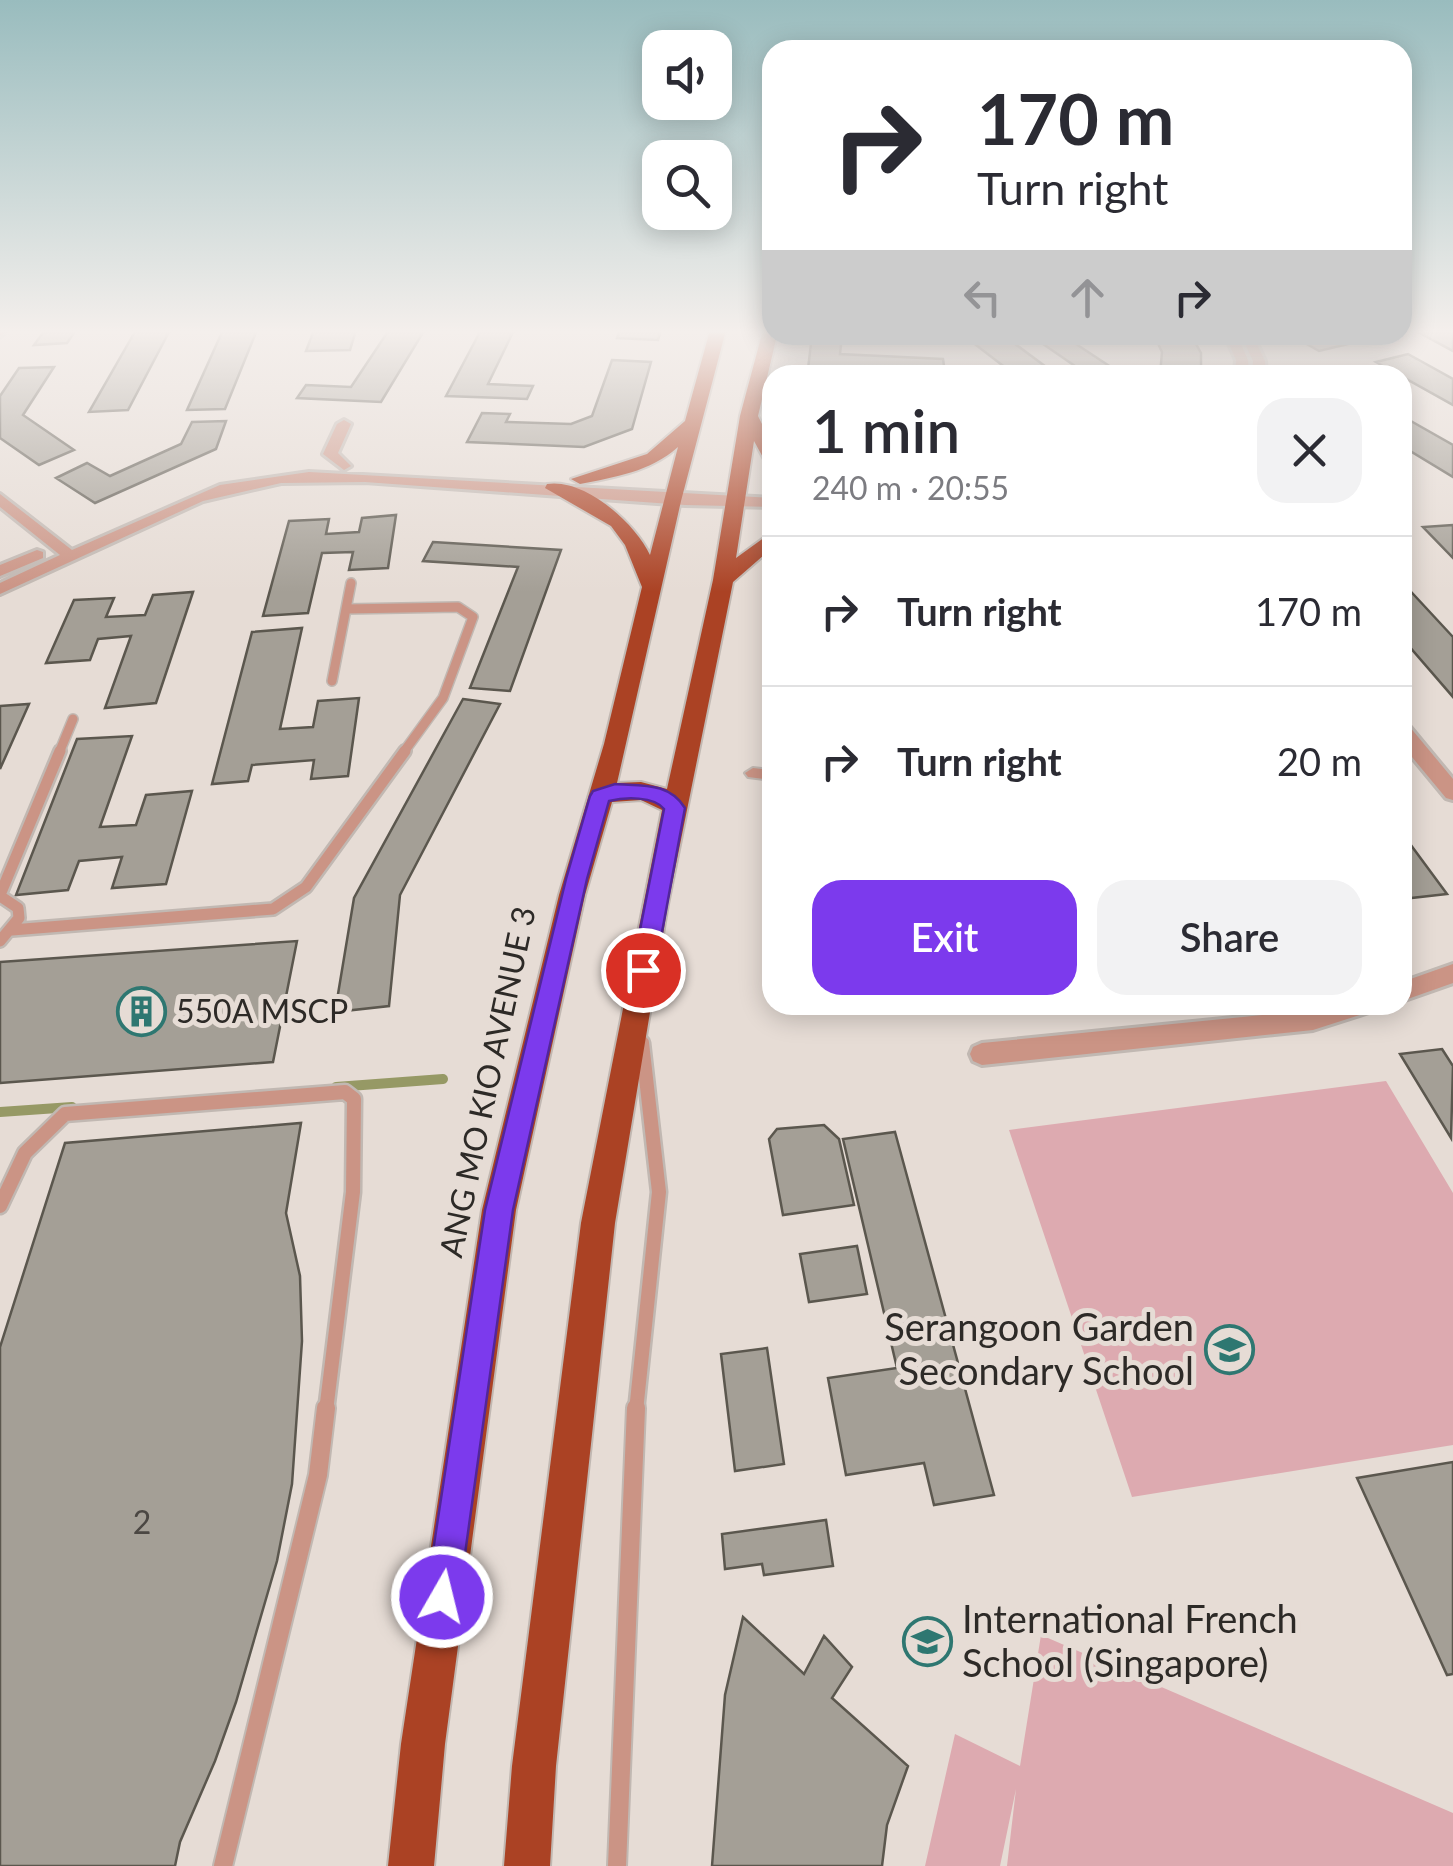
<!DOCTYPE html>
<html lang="en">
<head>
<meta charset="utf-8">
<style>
  body { margin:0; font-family:Lato,sans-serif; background:#f2f2f3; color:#2b2b33; height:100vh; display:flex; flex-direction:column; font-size:38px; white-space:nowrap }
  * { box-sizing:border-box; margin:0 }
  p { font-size:32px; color:#7c7c81 }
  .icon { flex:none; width:55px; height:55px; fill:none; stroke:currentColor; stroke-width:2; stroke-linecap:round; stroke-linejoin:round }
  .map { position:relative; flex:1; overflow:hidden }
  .side { position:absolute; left:762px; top:365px; width:650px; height:650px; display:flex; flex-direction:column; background:#fff; border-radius:30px; box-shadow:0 5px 25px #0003 }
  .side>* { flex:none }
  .top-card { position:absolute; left:762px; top:40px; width:650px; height:305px; border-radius:30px; box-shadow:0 5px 25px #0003; background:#fff; color:#2b2b33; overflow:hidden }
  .fabs { position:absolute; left:642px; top:30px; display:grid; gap:20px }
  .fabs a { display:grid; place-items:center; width:90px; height:90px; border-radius:20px; background:#fff; box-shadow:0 5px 25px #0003; font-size:50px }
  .pin { position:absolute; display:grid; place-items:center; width:85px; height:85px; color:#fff; margin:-42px; border:5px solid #fff; border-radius:50%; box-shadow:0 2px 10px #0007 }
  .me { position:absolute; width:110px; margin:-55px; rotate:8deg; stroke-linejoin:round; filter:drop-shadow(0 0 8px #0008) }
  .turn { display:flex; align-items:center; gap:35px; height:210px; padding:0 50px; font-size:45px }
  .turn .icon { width:130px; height:130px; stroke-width:2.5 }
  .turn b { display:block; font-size:70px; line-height:85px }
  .lanes { display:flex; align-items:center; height:95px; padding:0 50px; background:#0003; justify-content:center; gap:50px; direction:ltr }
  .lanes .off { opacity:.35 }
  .round { display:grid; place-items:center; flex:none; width:105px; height:105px; border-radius:30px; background:#f2f2f3 }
  .overview { display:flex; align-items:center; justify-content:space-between; height:170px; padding:0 50px }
  h1 { font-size:60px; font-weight:600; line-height:75px }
  .cta { display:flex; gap:20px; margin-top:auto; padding:20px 50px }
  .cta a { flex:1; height:115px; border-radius:30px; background:#7c3aed; color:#fff; font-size:40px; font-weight:600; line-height:115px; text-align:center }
  .cta a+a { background:#f2f2f3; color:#2b2b33 }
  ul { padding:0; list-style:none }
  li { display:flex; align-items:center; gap:30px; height:150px; padding:0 50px; border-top:2px solid #e1e1e2 }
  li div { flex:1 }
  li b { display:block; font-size:38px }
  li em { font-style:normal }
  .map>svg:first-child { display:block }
  .green { fill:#ddaab0 }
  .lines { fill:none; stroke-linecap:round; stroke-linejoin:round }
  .stream { stroke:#969965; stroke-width:10 }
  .building { fill:#a49f96; stroke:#5b574e; stroke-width:2.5 }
  .service-far3-casing { stroke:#c1b8b2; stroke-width:12 }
  .service-far2-casing { stroke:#c1b8b2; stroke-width:16 }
  .service-far1-casing { stroke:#c1b8b2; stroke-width:19 }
  .service-casing { stroke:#c1b8b2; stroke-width:22 }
  .pedestrian-casing { stroke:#c1b8b2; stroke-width:4 }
  .minor-casing { stroke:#c1b8b2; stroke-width:6 }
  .trunk-casing { stroke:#c1b8b2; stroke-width:4 }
  .service-far3 { stroke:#cb9485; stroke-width:9 }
  .service-far2 { stroke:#cb9485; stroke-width:11 }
  .service-far1 { stroke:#cb9485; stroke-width:14 }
  .service { stroke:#cb9485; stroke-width:18 }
  .pedestrian { fill:#cb9485; fill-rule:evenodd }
  .minor { fill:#cb9485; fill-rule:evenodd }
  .trunk { fill:#ab4224; fill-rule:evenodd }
  .route { fill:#7c3aed; stroke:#51269a; stroke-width:2.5 }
  .labels { text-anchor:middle; stroke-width:10; stroke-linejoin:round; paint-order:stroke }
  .poi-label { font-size:32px; fill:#2d2a27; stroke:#e6dcd5; text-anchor:start }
  .street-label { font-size:32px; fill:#2d2a27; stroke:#e6dcd5 }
  .near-number-label { font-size:32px; fill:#4b4743 }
  .near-poi-label { font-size:38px; fill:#2d2a27; stroke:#e6dcd5; text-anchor:end }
</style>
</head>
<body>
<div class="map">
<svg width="1453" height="1866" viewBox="0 0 1453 1866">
  <rect width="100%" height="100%" fill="#e6dcd5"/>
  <path class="green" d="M1386 1081 1453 1193V1445L1132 1497 1009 1130Z
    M1041 1635 1453 1813V1866H1007L1016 1789 1000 1866H925L955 1734 1020 1766Z"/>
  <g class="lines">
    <path class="stream" d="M336 1087 443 1079
      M0 1112 72 1107"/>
  </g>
  <path class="building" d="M45 330H76L67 343 34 345Z
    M136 330H170L128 410 89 412Z
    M223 330H257L225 409 187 410Z
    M314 330H356L350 350 306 351Z
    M389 330 424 331 381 402 297 398 306 385 351 387Z
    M481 330H514L488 384 533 386 527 399 446 396Z
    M620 330H661L658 340 617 338Z
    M1414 330 1453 332V351Z
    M812 335H842L840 354 943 359 945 373 961 371 964 375 808 369Z
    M963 335H1003L1057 375H1015Z
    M1064 335 1079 346 1123 375H1088L1033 337Z
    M1154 335H1191L1201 353V375H1160L1162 352Z
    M1291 335H1356L1365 340 1319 351Z
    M1408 354 1453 379V405L1376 362Z
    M612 360 651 362 632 429 584 447 467 442 482 413 510 414 506 422 571 424 592 416Z
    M54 367 23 415 74 450 39 465 0 438V396L19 368Z
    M1402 416 1453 445V477L1402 446Z
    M226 421 216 449 95 503 56 478 87 463 110 476 181 444 192 422Z
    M396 515 388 568 349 570 353 552 322 553 308 613 263 616 289 521 329 519 326 534 359 532 362 518Z
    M1453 525V558L1423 527Z
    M433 542 561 550 510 691 470 688 518 567 423 561Z
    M1402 582 1453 637V697L1402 638Z
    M193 592 156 703 105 708 131 636 98 639 90 660 46 663 74 600 114 598 106 617 145 615 153 595Z
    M302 628 280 729 313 727 318 701 359 698 348 776 311 779 314 760 252 765 248 781 212 784 252 632Z
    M463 699 500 704 400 895 389 1006 335 1012 354 898Z
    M29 704 0 769V706Z
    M132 736 100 827 136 825 146 795 192 791 166 884 112 888 122 857 79 861 68 890 16 895 77 739Z
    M1402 833 1447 894 1402 899Z
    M297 941 273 1062 0 1083V962Z
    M1442 1049 1453 1066 1451 1138 1400 1054Z
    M301 1123 286 1213 300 1276 302 1341 292 1484 277 1561 236 1702 215 1761 180 1842 175 1866H0V1347L65 1143Z
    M824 1125 839 1139 854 1205 783 1215 769 1139 777 1129Z
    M895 1132 994 1495 934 1505 924 1463 846 1475 828 1378 897 1368 843 1139Z
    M857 1246 867 1294 809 1302 800 1254Z
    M767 1348 784 1464 735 1471 721 1354Z
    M1453 1462V1674L1447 1675 1357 1478Z
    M826 1520 833 1566 764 1575 762 1564 725 1569 722 1534Z
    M743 1617 804 1674 824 1636 852 1667 832 1698 908 1766 887 1825 882 1866H712L725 1695Z"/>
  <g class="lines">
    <defs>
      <path id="service-far3" d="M346 609 458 607 473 617 443 698 403 753
        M332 681 351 583
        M59 753 73 719"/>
      <path id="service-far2" d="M0 895 60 751
        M0 896 18 908 19 918 0 941
        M12 930 273 909 306 887 405 751"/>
      <path id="service-far1" d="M0 1206 25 1153 65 1114 345 1092 354 1099 353 1192 326 1411
        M636 1411 659 1192 642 1043"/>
      <path id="service" d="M223 1866 318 1475 326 1408
        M617 1866 636 1408"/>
      <path id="pedestrian" d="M753 768 772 770V780L748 777 745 773Z"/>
      <path id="minor" d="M0 330H7L0 336Z
        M1225 335H1237L1248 360 1249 375H1235L1236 360Z
        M1241 335H1253L1265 361 1266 375H1252L1253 361Z
        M344 420 351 424 338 453 351 466 344 470 323 454 337 424Z
        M309 472 772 498V507L685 505 365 482 281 483 203 501 0 594V583L60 555 0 507V494L72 550 220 485Z
        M37 550 43 552V558L0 576V565Z
        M1402 725 1409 726 1453 779V800L1446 798 1402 745Z
        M1453 964V983L1402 1001V982Z
        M1329 1005H1373L1369 1012 1313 1030 982 1065 973 1061 970 1054 973 1047 982 1043 1313 1010Z"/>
      <path id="trunk" d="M710 330H726L681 501 617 783 641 782 667 789 713 580 740 416 763 330 777 335 758 416 772 444V464L766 463 754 441 736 558 772 532V548L733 582 668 904 615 1223 556 1766 550 1866H504L512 1766 581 1223 662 810 641 800 612 802 585 895 516 1210 445 1744 434 1866H388L401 1744 482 1210 559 895 604 744 642 587 625 545 611 526 545 488 547 484C585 478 635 523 650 555L678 447C650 472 615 477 580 484L571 479 647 454 685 421Z"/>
    </defs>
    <use href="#service-far3" class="service-far3-casing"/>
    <use href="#service-far2" class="service-far2-casing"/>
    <use href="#service-far1" class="service-far1-casing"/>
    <use href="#service" class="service-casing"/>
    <use href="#pedestrian" class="pedestrian-casing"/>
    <use href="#minor" class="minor-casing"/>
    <use href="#trunk" class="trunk-casing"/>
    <use href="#service-far3" class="service-far3"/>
    <use href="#service-far2" class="service-far2"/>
    <use href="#service-far1" class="service-far1"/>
    <use href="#service" class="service"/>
    <use href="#pedestrian" class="pedestrian"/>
    <use href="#minor" class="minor"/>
    <use href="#trunk" class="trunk"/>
  </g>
  <linearGradient id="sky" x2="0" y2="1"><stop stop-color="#99bcbe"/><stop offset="0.56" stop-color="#f4efec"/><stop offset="1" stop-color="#f4efec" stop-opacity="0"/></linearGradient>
  <rect width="1453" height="592" fill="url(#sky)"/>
  <path class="route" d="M615 784C642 786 669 782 685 808L655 970 652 976H635L632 970 664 809C654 796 625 797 609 801L587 879 513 1210 459 1597 454 1609 442 1614 431 1609 426 1597 485 1210 566 879 590 796 593 791Z"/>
  <defs>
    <symbol id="building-ring" viewBox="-11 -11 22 22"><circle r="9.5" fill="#e6dcd5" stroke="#2e7771" stroke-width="1.5"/><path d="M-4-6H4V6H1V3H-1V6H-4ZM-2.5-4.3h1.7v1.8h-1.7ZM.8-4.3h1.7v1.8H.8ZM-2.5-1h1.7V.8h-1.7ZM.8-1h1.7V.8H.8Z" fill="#2e7771"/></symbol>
    <symbol id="school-ring" viewBox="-11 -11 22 22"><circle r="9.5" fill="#e6dcd5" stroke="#2e7771" stroke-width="1.5"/><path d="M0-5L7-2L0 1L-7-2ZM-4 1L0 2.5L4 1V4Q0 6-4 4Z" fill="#2e7771"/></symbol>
  </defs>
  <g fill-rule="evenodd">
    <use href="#building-ring" x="114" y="984" width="55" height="55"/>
    <use href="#school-ring" x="1202" y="1322" width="55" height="55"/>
    <use href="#school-ring" x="900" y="1614" width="55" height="55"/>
  </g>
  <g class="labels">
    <g class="poi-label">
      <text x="176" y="1023">550A MSCP</text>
    </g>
    <g class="street-label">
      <text transform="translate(488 1082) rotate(-78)" y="11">ANG MO KIO AVENUE 3</text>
    </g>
    <g class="near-number-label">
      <text x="142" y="1534">2</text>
    </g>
    <g class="near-poi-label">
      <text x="1194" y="1341">Serangoon Garden<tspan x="1194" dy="44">Secondary School</tspan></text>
      <text x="962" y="1633" text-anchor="start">International French<tspan x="962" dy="44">School (Singapore)</tspan></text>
    </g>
  </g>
</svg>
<div class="fabs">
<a><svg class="icon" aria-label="sound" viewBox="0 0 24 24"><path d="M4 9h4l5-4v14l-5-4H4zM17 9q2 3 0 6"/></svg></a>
<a><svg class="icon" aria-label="search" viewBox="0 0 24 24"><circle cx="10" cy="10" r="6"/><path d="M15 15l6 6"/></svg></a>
</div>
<div class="pin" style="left:643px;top:970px;background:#d93025"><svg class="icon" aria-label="arrive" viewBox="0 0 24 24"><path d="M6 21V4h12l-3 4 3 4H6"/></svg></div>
<svg class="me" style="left:442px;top:1597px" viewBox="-20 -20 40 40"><circle r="17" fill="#7c3aed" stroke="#fff" stroke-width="3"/><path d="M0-11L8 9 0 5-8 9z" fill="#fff"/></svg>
<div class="top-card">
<div class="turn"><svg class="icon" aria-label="right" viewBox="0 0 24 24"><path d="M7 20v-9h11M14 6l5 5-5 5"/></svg><div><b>170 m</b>Turn right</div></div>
<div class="lanes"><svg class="icon off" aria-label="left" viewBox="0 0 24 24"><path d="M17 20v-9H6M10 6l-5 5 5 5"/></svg><svg class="icon off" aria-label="ahead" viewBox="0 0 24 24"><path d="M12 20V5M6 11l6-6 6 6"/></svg><svg class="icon" aria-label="right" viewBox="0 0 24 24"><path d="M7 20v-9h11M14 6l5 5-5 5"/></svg></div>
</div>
<section class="side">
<div class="overview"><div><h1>1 min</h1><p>240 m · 20:55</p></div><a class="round"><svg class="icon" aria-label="close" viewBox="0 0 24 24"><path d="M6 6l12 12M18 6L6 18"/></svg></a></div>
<ul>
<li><svg class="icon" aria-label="right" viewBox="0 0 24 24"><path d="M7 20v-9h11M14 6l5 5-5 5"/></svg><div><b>Turn right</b></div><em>170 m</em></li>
<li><svg class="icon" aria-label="right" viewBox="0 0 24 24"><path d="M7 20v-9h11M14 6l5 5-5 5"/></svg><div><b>Turn right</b></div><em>20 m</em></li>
</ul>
<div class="cta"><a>Exit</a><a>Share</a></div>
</section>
</div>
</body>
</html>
